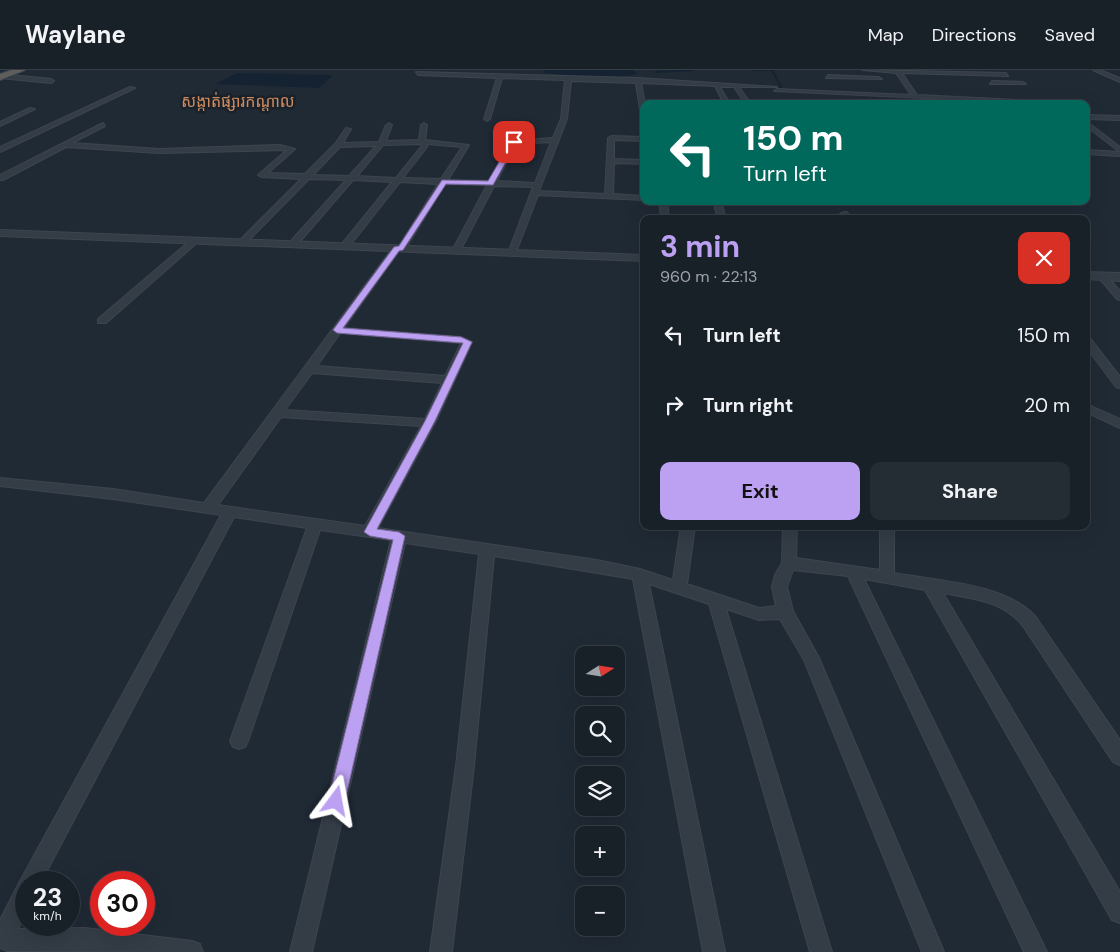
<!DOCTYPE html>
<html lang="en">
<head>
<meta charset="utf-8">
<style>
  body { margin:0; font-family:"DM Sans","Noto Sans Khmer",sans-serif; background:#252d34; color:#f1f3f6; height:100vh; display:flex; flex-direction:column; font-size:19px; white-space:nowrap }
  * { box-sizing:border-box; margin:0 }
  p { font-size:16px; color:#9fa3a8 }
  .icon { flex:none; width:28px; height:28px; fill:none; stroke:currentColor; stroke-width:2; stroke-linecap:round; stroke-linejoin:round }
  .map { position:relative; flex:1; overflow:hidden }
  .side { position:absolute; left:640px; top:145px; width:450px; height:315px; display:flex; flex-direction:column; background:#182028; border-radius:10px; box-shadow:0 5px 20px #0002,0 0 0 1px #363e45 }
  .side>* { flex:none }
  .guide { position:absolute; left:640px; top:30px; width:450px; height:105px; border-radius:10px; box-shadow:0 5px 20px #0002,0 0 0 1px #363e45; background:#00695c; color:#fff; overflow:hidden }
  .needle { width:32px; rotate:78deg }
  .fabs { position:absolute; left:575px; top:576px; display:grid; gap:10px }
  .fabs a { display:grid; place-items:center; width:50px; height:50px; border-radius:10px; background:#182028; box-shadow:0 5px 20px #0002,0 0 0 1px #363e45; font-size:25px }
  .speed { position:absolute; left:15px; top:801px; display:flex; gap:10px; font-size:25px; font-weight:700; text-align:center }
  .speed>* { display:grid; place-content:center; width:65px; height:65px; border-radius:50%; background:#182028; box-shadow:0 5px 20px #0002,0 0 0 1px #363e45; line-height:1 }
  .speed small { font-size:12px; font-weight:400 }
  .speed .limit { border:8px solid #d22; background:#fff; color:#111 }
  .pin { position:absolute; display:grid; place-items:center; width:42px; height:42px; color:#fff; margin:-21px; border-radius:10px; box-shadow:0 2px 8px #0006 }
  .me { position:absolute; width:55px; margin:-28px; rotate:13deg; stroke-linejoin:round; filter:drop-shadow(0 0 4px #0008) }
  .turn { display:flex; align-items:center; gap:18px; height:105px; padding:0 20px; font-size:22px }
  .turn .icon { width:65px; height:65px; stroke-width:2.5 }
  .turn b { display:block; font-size:35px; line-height:42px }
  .round { display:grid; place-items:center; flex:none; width:52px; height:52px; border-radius:10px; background:#252d34 }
  .head { display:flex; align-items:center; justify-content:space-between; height:85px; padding:0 20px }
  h1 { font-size:30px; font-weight:700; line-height:38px; color:#bca0f2 }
  .cta { display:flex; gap:10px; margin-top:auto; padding:10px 20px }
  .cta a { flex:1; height:58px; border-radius:10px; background:#bca0f2; color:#111; font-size:20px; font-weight:700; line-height:58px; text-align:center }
  .cta a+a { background:#252d34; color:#f1f3f6 }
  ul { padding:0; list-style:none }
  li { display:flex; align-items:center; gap:15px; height:70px; padding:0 20px }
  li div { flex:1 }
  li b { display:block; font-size:19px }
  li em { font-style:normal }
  header { display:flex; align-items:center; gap:30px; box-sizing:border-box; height:70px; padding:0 25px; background:#182028; border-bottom:1px solid #363e45 }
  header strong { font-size:24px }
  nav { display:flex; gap:28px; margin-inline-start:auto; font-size:18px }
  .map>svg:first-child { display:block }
  .water { fill:#152232 }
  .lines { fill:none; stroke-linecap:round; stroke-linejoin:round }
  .stream { stroke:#152232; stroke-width:2 }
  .minor-casing { stroke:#3d4550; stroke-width:2 }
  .tertiary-casing { stroke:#3d4550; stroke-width:2 }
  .trunk-casing { stroke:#3e4751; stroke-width:2 }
  .minor { fill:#343c46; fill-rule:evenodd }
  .tertiary { fill:#343c46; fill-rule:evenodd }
  .trunk { fill:#5f5e5c; fill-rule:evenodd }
  .route { fill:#bca0f2; stroke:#7a689d }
  .labels { text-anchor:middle; stroke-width:5; stroke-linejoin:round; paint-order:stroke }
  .far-quarter-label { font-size:16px; fill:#cd8a5e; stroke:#19212a }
</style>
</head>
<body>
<header>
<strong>Waylane</strong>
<nav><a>Map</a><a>Directions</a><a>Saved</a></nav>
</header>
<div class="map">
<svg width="1120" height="882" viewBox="0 0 1120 882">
  <rect width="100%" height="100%" fill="#202a35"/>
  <path class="water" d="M544 0H633L637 4 610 8 543 3Z
    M237 3 330 5 332 6 319 18 215 14Z"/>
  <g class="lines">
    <path class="stream" d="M753 0H772L781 17
      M656 2 693 0"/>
    <defs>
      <path id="minor" d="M863 0 1006 3 1008 6 902 3 917 25 1061 32 1058 34 774 21 777 19 911 25 896 3Z
        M1093 0H1100L1120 8V12Z
        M416 2 638 8 777 17H739L751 34H745L734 17H720L730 34H724L715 16 641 13 645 34 644 48 641 46 636 13 571 11 567 49 539 121 605 124 608 68 611 66 644 67V71L614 70V89L644 90V94L614 93 613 124 644 126V130L538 125 515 185 508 183 533 117 494 116 460 181 456 184 452 181 487 115 445 114 404 181H399L344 258 461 267 472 272 436 351 378 458 597 490 640 499 673 510 681 456H695L687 514 759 538 776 536 772 517 775 505 782 493 783 456H797L796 488 880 500V456H894V503C938 511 1004 513 1035 546L1120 670V695L1113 692 1023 556C1002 530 974 529 943 523L1120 822V853L1112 850 925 520 864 509 1047 882H1024L848 506 793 500 787 517 793 541 819 588 944 882H922L804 590 780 549 759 550 726 539 832 882H810L709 534 649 514 725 882H703L633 509 494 486 474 696 452 882H430L456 696 479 484 405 473 312 882H290L391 470 320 460 248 671 245 677 239 679 233 677 230 671 307 458 234 447 41 812H26V843L18 859 85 858 192 871 200 874 203 882 7 881 0 878V850L19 813 221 445 113 429 0 416V408L113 419 204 433 394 176H399L438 114 400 112 348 178H342V174L392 112 353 110 296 176H290V172L346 110 309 109 244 175 237 173 301 109 262 107 258 105 287 80 159 83 66 77 3 110H0V105L103 53 105 56 72 73 159 79 280 75 295 79 268 103 305 104 335 74 346 58 351 59 343 73 379 72 386 55 389 53 392 55 386 71 419 70 421 55 424 53 427 55 425 70 469 75 448 110 490 111 512 71 553 68 561 49 565 10 502 8 490 49 487 51 484 49 497 8 418 5ZM551 72 535 113 497 111 516 74ZM420 74 422 76 396 108 357 106 383 75ZM427 74 462 77 441 109 403 108 427 77ZM376 76 349 106 313 105 340 77ZM340 263 460 273H461L445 306 317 296ZM312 303 442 313 425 349 285 340ZM281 347 421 356 365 456 218 435Z
        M0 4 51 9 54 11 51 13 0 8Z
        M828 5 879 7 882 9 826 8Z
        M992 11 1023 12 1026 14H990Z
        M130 17 135 18 0 82V77Z
        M832 30 857 32 860 34 830 33Z
        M30 38 35 39 0 56V52Z
        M1086 45 1120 46V50L1086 49Z
        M1086 51 1120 77V86L1086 84V80L1120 82 1086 56Z
        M659 131H667L669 149H661Z
        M713 131H721L726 149H718Z
        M844 142H847L851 149H843L840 144Z
        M192 169 199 171 106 253H98V249Z
        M1099 204H1105L1120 221V230L1117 229 1099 208Z
        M1086 267 1090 268 1120 307V318L1116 317 1086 277Z
        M1086 334 1120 349V358L1086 342Z"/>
      <path id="tertiary" d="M0 160 644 185V191L0 166Z
        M1086 202 1120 203V211L1086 209Z"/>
      <path id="trunk" d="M12 0H25L0 10V4Z"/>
    </defs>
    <use href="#minor" class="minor-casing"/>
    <use href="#tertiary" class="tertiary-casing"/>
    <use href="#trunk" class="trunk-casing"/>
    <use href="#minor" class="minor"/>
    <use href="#tertiary" class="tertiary"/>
    <use href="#trunk" class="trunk"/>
  </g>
  <path class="route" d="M512 70 517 72 493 115 446 114 403 180 399 181 343 258 461 267 472 272 435 351 377 459 399 462 405 466 345 731 342 736 336 739 331 736 328 731 393 470 370 466 364 462 425 351 463 273 337 263 333 260 394 177 399 176 442 110 488 111Z"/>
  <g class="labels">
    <g class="far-quarter-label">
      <text x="238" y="37">សង្កាត់ផ្សារកណ្ដាល</text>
    </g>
  </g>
</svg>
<div class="fabs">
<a><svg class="needle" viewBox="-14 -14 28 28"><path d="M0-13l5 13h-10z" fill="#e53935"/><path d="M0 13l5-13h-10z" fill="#9fa3a8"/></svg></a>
<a><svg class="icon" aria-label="search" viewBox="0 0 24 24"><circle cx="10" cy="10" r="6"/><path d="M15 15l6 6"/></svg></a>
<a><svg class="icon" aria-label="layers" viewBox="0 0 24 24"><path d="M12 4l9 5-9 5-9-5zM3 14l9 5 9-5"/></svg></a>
<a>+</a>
<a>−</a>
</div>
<div class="speed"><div>23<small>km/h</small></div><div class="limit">30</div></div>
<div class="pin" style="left:514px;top:72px;background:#d93025"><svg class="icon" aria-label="arrive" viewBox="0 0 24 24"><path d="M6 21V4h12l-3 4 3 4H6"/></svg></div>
<svg class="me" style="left:336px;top:731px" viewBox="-20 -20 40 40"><path d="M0-17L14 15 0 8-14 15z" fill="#bca0f2" stroke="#fff" stroke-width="4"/></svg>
<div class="guide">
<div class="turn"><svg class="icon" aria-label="left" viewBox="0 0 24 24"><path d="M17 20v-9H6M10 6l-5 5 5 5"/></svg><div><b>150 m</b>Turn left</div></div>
</div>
<section class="side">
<div class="head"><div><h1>3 min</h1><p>960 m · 22:13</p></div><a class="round" style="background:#d93025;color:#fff"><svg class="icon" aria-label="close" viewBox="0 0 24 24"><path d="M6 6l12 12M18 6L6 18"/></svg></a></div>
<ul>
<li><svg class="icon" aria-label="left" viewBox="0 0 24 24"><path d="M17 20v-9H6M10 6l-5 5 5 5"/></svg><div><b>Turn left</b></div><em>150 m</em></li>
<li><svg class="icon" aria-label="right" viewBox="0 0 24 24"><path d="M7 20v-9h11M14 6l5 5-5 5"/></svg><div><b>Turn right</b></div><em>20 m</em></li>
</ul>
<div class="cta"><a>Exit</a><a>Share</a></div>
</section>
</div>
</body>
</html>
